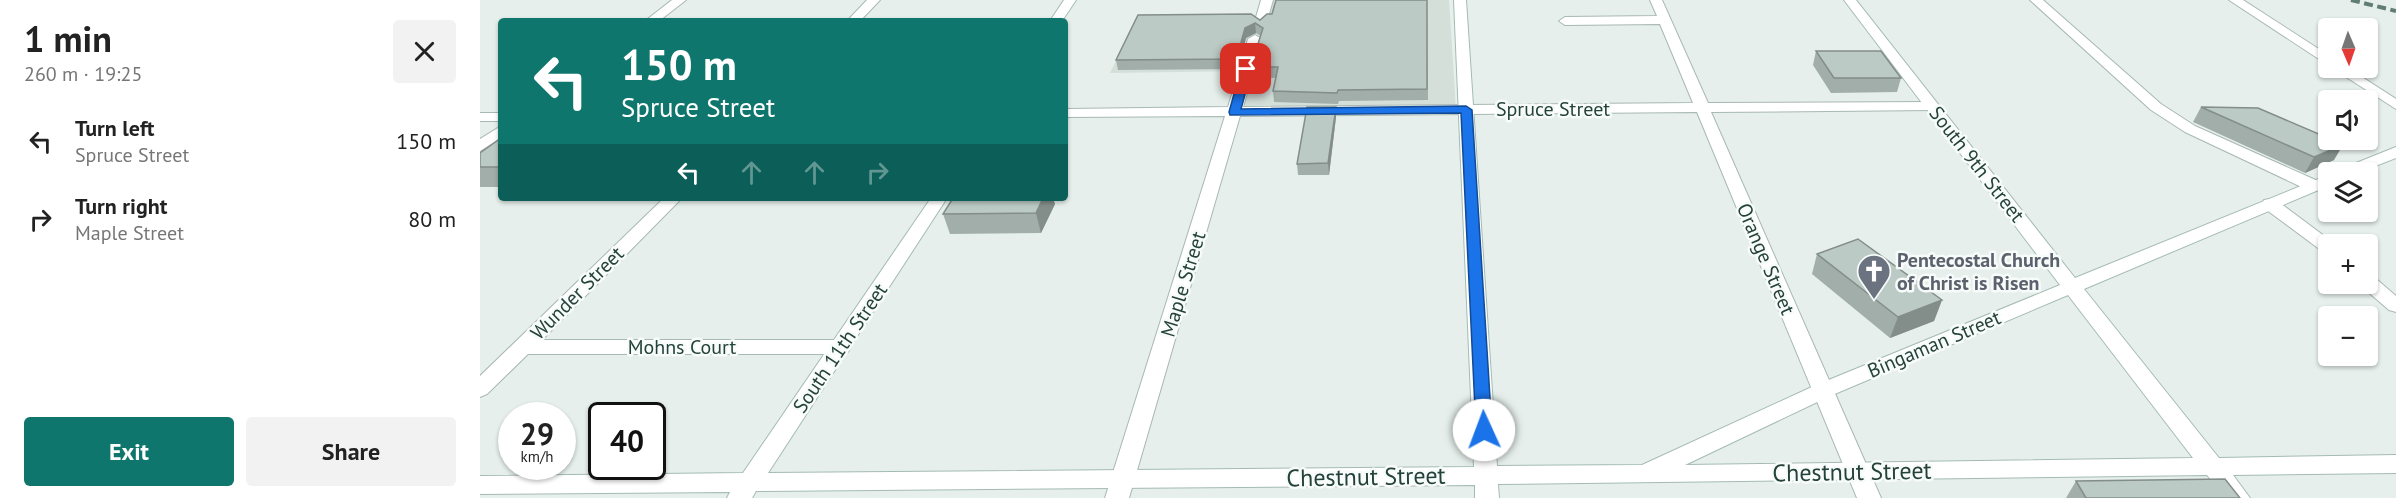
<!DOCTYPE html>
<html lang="en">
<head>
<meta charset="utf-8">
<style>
  body { margin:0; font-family:"PT Sans",sans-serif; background:#f2f2f2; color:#222; height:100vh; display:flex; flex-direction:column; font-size:22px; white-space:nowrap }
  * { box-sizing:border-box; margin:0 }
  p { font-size:20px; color:#767676 }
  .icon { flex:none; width:33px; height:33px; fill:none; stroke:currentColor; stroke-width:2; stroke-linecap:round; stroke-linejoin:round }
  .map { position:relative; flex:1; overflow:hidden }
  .details { display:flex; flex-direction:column; background:#fff; width:480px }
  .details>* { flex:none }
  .top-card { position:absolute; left:18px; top:18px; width:570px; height:183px; border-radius:6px; box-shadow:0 2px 4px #0004; background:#0f766e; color:#fff; overflow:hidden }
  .needle { width:39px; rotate:178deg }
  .controls { position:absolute; left:1838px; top:18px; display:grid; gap:12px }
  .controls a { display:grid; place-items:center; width:60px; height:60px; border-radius:6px; background:#fff; box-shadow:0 2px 4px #0004; font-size:30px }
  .speed { position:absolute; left:18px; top:402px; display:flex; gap:12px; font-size:30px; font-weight:700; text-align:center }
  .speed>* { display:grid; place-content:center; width:78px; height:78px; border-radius:50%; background:#fff; box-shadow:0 2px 4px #0004; line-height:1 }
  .speed small { font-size:15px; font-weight:400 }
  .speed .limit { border:3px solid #111; border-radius:9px; background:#fff; color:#111 }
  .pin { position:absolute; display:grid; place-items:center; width:51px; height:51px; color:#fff; margin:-26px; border-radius:12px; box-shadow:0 3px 9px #0006 }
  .me { position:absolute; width:66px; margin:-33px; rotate:358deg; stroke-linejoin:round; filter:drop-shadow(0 0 4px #0008) }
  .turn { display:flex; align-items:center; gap:21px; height:126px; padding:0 24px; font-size:27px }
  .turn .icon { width:78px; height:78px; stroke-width:2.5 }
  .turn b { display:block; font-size:42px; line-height:51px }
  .lanes { display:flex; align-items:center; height:57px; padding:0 24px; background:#0003; justify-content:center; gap:30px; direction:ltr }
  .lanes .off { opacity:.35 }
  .round { display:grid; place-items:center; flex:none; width:63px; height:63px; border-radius:6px; background:#f2f2f2 }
  .headline { display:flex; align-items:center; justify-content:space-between; height:102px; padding:0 24px }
  h1 { font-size:36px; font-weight:800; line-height:45px }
  .button { display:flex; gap:12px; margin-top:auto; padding:12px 24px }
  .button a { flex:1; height:69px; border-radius:6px; background:#0f766e; color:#fff; font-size:24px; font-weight:800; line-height:69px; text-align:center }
  .button a+a { background:#f2f2f2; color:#222 }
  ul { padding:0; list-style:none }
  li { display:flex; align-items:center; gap:18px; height:78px; padding:0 24px }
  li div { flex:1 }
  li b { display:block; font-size:22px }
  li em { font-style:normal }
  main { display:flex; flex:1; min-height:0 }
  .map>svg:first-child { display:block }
  .built { fill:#d4dfda }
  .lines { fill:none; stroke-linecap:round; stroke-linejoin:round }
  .street-casing { stroke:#a8b8b2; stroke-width:2 }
  .secondary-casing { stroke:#a4bbb3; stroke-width:2 }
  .street { fill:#fff; fill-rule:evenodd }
  .secondary { fill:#fff; fill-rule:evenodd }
  .rail { stroke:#5f7d75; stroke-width:4; stroke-dasharray:9 4.5; stroke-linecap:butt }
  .wall { fill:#a1aea9; fill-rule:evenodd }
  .shaded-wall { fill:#838d89 }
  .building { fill:#bbcac4; stroke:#838d89; stroke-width:1.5; fill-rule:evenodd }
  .route { fill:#1a73e8; stroke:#114b97; stroke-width:1.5 }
  .labels { text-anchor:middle; stroke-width:5; stroke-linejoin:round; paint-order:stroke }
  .street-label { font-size:20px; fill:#24423a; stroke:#f7fbf9 }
  .worship-label { font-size:20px; font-weight:bold; fill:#5b616d; stroke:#f7fbf9; text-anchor:start }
  .near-street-label { font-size:24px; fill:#24423a; stroke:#f7fbf9 }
</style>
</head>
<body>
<main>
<section class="details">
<div class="headline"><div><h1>1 min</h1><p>260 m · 19:25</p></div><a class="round"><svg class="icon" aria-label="close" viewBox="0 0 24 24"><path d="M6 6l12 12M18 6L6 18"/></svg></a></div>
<ul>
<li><svg class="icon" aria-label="left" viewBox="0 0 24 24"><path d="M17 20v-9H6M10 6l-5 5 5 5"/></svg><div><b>Turn left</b><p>Spruce Street</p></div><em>150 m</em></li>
<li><svg class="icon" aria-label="right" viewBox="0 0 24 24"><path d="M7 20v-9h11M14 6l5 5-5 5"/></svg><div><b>Turn right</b><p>Maple Street</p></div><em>80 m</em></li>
</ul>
<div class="button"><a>Exit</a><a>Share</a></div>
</section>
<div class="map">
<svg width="1916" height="498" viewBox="0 0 1916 498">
  <rect width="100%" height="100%" fill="#e6efeb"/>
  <path class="built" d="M793 0H969L976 110 760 111 770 71 630 73 655 22 787 21Z"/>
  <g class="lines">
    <defs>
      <path id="street" d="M192 0H206L179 21H165Z
        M387 0H400L380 21H367Z
        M781 0H793L786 24 780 28 774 24Z
        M1170 0H1182L1228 103 1453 102 1460 106 1453 110 1231 112 1401 498H1377L1217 112 760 116 649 498H625L745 116 585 117V109L748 107 760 69 767 65 774 69 763 107 1213 103 1180 24 1085 25 1079 21 1085 17 1177 16Z
        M1550 0H1563L1681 104 1715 126 1840 182 1842 186 1834 191 1828 190 1705 132 1671 110Z
        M1749 0H1763L1848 55V65Z
        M775 35 782 39 776 56H766L764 53 768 39Z
        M1852 68H1868L1916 99V109Z
        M0 113H21V121H0Z
        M21 126V138L0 151V139Z
        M184 198H202L62 340H361L368 342 371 347 368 352 361 354H48L7 394 0 397V376Z
        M1790 199 1796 200 1855 244H1848V252L1842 251 1784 208 1782 204 1784 200Z
        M1887 275 1894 277 1916 296V312L1909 310 1880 285 1879 284H1887Z"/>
      <path id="secondary" d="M584 0H596L582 21H570Z
        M974 0H986L1017 466 1162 465 1334 386 1580 285 1364 0H1376L1595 278 1848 175V186L1604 289 1739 458 1916 455V473L1753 475 1770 498H1745L1727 475 1018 484 1019 498H995V485L276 491 272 498H247L250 492 0 494V476L263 473 451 198H467L288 473 994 467ZM1588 295 1713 458 1205 465 1350 396Z
        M1916 147V158L1880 172H1859L1861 169Z"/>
    </defs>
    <use href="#street" class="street-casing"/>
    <use href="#secondary" class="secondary-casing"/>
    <use href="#street" class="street"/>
    <use href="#secondary" class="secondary"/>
    <path class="rail" d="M1871 0 1916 11"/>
  </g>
  <path class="wall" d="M947 0 948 100 859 101 858 104 794 102 793 91 796 78 774 77 773 66 768 63 758 69 638 70 636 60 780 20 792 14ZM776 33 781 36 777 47 765 48 764 46 766 38Z
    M1336 51 1421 78 1417 92 1351 93 1333 65Z
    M856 107V117L849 175H818L817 164Z
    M1721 107 1854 160 1825 173 1713 122Z
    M21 138V187H0V153Z
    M575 204 561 233 470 234 463 214Z
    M1337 254 1462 300 1454 321 1410 338 1332 274Z
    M1596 481 1760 498H1586Z"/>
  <path class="shaded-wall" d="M775 23 776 33 766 38 762 52 761 42 765 28Z
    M767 53 768 63 758 69 756 59Z
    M856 107V117L849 175 848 163Z
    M1863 145 1854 160 1825 173 1834 157Z
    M563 198H573L575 204 561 233 556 213Z
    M1462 300 1454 321 1410 338 1418 317Z"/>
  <path class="building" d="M796 0H947V89L858 90 857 93 793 91 798 67H773L775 58 767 53 756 59 636 60 658 15 771 14 780 20 787 14H792ZM775 23 783 28 777 47 765 48 761 42 765 28Z
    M1336 51H1401L1421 78H1354Z
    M827 107H856L848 163 817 164Z
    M1721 107 1778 108 1848 138V140H1851L1863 145 1834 157Z
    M21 138V167H0V153Z
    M473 198H563L556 213 463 214Z
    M1378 239 1462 300 1418 317 1337 254Z
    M1745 479 1760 498H1606L1596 481Z"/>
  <path class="route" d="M766 66 772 69 761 109 986 106 992 110 1012 430 1010 435 1004 437 998 435 996 430 981 113 750 115 749 112 761 69Z"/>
  <defs>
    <symbol id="church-pin" viewBox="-11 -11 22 30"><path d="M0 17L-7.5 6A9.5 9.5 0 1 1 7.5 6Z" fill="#6b7280" stroke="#f7fbf9"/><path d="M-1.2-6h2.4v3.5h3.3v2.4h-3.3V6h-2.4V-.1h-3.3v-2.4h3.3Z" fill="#fff"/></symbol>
  </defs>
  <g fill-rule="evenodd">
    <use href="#church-pin" x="1375" y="252" width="38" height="52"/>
  </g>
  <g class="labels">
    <g class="street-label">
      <text x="1073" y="116">Spruce Street</text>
      <text transform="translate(1497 164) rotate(52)" y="7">South 9th Street</text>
      <text transform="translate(1286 259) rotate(67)" y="7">Orange Street</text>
      <text transform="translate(703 284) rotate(-73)" y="7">Maple Street</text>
      <text transform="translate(97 293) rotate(-45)" y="7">Wunder Street</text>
      <text transform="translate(1454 344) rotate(-23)" y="7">Bingaman Street</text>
      <text x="202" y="354">Mohns Court</text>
      <text transform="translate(360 348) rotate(-56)" y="7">South 11th Street</text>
    </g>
    <g class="worship-label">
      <text x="1417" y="267">Pentecostal Church<tspan x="1417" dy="23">of Christ is Risen</tspan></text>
    </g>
    <g class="near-street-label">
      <text transform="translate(1372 472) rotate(-1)" y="8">Chestnut Street</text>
      <text transform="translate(886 477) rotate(-1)" y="8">Chestnut Street</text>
    </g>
  </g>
</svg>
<div class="controls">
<a><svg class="needle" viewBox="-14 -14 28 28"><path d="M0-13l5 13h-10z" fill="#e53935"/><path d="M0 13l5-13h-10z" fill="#767676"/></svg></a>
<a><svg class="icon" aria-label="sound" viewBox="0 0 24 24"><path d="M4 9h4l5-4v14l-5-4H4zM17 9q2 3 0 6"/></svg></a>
<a><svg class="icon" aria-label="layers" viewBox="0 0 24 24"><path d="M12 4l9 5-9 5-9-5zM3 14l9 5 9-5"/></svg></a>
<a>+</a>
<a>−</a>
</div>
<div class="speed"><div>29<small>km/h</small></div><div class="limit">40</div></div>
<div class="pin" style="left:766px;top:69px;background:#d93025"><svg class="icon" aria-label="arrive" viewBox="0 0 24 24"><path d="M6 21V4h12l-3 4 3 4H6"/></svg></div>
<svg class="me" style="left:1004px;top:430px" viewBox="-20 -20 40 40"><circle r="19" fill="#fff"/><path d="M0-13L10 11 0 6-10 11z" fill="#1a73e8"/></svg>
<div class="top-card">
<div class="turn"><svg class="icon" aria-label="left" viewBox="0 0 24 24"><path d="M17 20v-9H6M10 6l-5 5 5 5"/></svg><div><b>150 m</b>Spruce Street</div></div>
<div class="lanes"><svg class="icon" aria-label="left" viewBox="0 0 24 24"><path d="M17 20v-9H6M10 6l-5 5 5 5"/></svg><svg class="icon off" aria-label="ahead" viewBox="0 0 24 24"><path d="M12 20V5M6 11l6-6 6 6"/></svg><svg class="icon off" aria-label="ahead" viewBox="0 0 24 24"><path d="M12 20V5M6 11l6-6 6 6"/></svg><svg class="icon off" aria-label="right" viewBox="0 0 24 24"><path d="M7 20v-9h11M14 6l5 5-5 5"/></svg></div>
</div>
</div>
</main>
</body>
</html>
